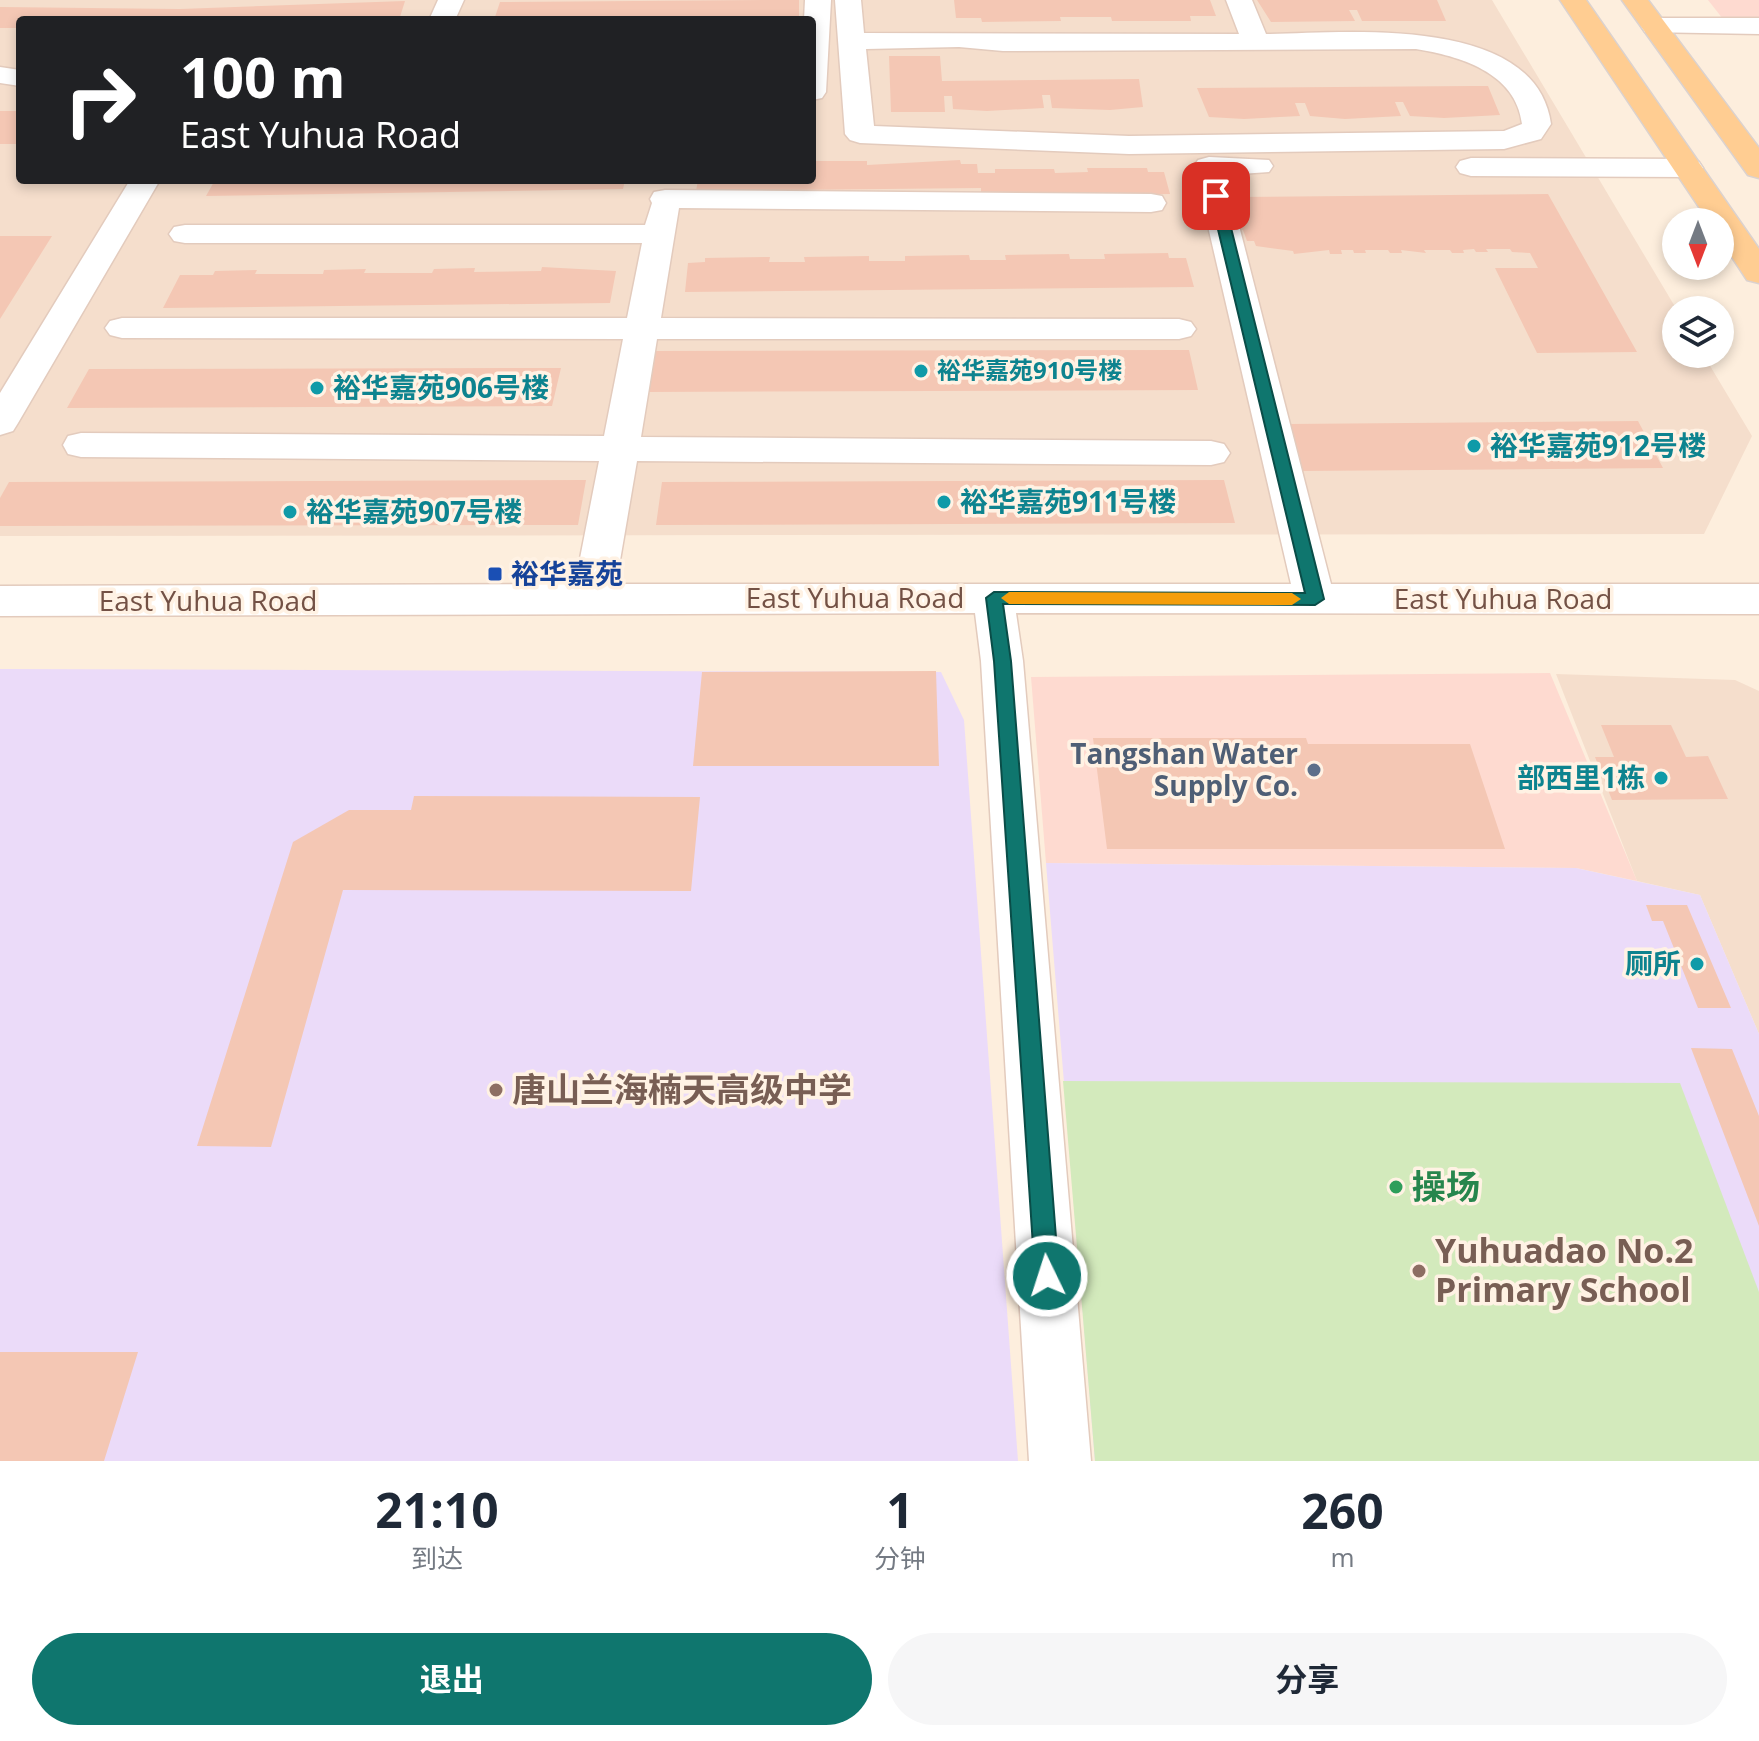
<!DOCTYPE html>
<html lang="zh">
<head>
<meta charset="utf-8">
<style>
  body { margin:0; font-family:"Open Sans","Noto Sans SC",sans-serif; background:#f6f6f7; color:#1f2937; height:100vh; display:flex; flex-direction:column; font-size:30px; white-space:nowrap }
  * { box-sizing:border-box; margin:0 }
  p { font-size:26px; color:#747a83 }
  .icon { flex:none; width:44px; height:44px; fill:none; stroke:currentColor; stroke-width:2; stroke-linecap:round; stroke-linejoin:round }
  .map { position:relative; height:1461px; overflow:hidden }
  .side { display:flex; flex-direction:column; background:#fff; flex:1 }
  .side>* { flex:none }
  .guide { position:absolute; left:16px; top:16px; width:800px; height:168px; border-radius:8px; box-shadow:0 4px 12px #0003; background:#202124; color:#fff; overflow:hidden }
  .needle { width:52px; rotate:180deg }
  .buttons { position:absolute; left:1662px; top:208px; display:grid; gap:16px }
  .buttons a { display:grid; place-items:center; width:72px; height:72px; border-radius:50%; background:#fff; box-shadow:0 4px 12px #0003; font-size:40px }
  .pin { position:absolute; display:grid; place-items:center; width:68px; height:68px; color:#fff; margin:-34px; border-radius:16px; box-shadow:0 4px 12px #0006 }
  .me { position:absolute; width:88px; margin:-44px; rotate:356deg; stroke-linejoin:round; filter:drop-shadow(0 0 6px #0008) }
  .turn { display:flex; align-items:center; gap:28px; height:168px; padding:0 32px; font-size:36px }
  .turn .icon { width:104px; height:104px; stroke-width:2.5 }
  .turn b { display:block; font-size:56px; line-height:68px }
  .eta { display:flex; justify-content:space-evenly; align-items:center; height:136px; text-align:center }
  .eta b { font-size:48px; font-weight:700; line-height:56px }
  .primary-button { display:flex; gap:16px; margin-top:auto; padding:16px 32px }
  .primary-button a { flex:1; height:92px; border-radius:48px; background:#0f766e; color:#fff; font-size:32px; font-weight:700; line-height:92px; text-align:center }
  .primary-button a+a { background:#f6f6f7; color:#1f2937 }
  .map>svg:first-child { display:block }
  .residential { fill:#f5decc; fill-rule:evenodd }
  .commercial { fill:#fedad0 }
  .education { fill:#ebdbf9 }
  .green { fill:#d3eabc }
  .building { fill:#f4c7b4 }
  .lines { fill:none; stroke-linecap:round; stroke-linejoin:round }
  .minor-casing { stroke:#e3cbbd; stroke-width:3 }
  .major-casing { stroke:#dbd2cf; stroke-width:3 }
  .minor { fill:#fff; fill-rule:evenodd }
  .major { fill:#ffcd92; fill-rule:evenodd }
  .route { fill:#0f766e; stroke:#0a4d48; stroke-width:2 }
  .slow { fill:#f59e0b }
  .culture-dot { fill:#0f9aa8; stroke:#fff2e4; stroke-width:3 }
  .transit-dot { fill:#1a4fb4; stroke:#fff2e4; stroke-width:3 }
  .service-dot { fill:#5c6f8a; stroke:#fff2e4; stroke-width:3 }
  .education-dot { fill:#8d6e63; stroke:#fff2e4; stroke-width:3 }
  .leisure-dot { fill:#2e9e5b; stroke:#fff2e4; stroke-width:3 }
  .labels { text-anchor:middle; stroke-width:7; stroke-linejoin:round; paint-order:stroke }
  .far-culture-label { font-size:24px; font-weight:bold; fill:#0d838f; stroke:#fff2e4; text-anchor:start }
  .culture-label { font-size:28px; font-weight:bold; fill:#0d838f; stroke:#fff2e4; text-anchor:start }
  .transit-label { font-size:28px; font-weight:bold; fill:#164399; stroke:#fff2e4; text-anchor:start }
  .street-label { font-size:28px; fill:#735145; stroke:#fff2e4 }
  .service-label { font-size:28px; font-weight:bold; fill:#4e5e75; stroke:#fff2e4; text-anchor:end }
  .near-education-label { font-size:34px; font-weight:bold; fill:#785e54; stroke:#fff2e4; text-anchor:start }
  .near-leisure-label { font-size:34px; font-weight:bold; fill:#27864d; stroke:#fff2e4; text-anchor:start }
</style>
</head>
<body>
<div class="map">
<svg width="1759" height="1461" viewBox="0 0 1759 1461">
  <rect width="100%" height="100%" fill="#fdeedd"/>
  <path class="residential" d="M0 0H1492L1677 310 1676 354H1703L1752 436 1704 534 0 536ZM20 20H812V180H20Z
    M1556 674 1735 680 1759 691V1034L1700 895 1637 881Z"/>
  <path class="commercial" d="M1708 0H1759V19H1723Z
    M1550 673 1637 881 1576 868 1046 863 1031 677Z"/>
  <path class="education" d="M0 669 941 672 964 720 1018 1461H0Z
    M1046 863 1576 868 1700 895 1759 1034V1461H1095Z"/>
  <path class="green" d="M1063 1081 1680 1083 1759 1292V1461H1095Z"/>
  <path class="building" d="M765 0H799V20H494L500 2Z
    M954 0H1210L1216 16H1190L1191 21H1112L1111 17H1060L1061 21 982 22 981 18H956Z
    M1257 0H1437L1446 21H1362L1357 10H1349L1355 21 1271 22Z
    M405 1 399 20H20V28H0V7L180 9Z
    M889 56H940L942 81 1139 79 1143 107 1110 110 1052 108 1050 95H1042L1044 108 987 111 953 109 952 96H944L945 112H891Z
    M1472 86H1488L1500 115 1444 118 1410 116 1403 102H1395L1401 116 1345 119 1310 116 1305 103H1295L1300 116 1244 119 1209 117 1197 88Z
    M0 111H20V144H0Z
    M960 160 961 164H977L978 173H995V169H1054L1055 173 1088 172 1087 168H1147L1148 172H1164L1170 194 981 196V188L696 191 698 180H812V161H867V165Z
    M215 180H625L623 189 206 196Z
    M1548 194 1637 352 1537 353 1495 268H1538L1530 253 1512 252 1510 249H1486L1488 252H1476L1474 249 1463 250 1464 253H1452L1450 250H1424L1426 253 1401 250 1402 253H1390L1388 250H1365L1366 253H1354L1353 250H1341L1342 254H1330L1329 250 1294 254 1293 251 1256 246 1254 241H1247L1243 230H1239L1237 224H1241L1233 197Z
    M0 236H52L0 319Z
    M1168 253 1169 258H1186L1194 287 685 292 688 263 705 262V258L770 257 769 262H805L804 257 869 256V261H905V256L969 255 970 260H1006L1005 255 1069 254 1070 259H1105L1104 254Z
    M542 267 616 271 610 303 163 308 180 275H213L215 271 257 270 255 274H323L324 270 366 269 364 273H432L434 269 475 268 474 272 541 271Z
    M1189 350 1198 390 646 392 652 351Z
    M561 368 552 406 67 408 89 369Z
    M1638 421 1663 468 1303 471 1289 424Z
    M586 480 578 525 0 526V498L9 482Z
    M1224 480 1235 523 656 525 662 482Z
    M936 671 939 766H693L702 672Z
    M1601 725H1671L1686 757 1708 756 1728 799 1612 800 1595 757H1614Z
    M1093 738H1306L1308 744H1470L1505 849H1107Z
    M414 796 700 797 691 891 343 890 271 1147 197 1146 293 842 349 810H411Z
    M1646 905H1687L1731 1008H1698L1663 921H1652Z
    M1691 1048 1732 1049 1759 1116V1226Z
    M0 1352H138L104 1461H0Z"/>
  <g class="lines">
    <defs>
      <path id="minor" d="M438 0H464L455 20H429Z
        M805 0H831L826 92 822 98 812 100V20H804Z
        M835 0H861L864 33 1239 34 1226 0H1252L1266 34C1344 33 1536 13 1551 124L1541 139 1504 149 1129 154 860 143 850 140 845 134ZM959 47 1003 51 1416 49C1459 56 1516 72 1522 124L1504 131 1129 136 874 126 866 49Z
        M1654 18H1759V34L1645 32 1641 26 1645 20Z
        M0 67 20 70V86L0 83Z
        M1209 157 1269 160 1273 166 1269 172 1226 175 1331 584H1759V614L1016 613 1023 661 1091 1461H1029L981 661 975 613 0 616V586L575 584 599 461 81 457 68 454 63 445 68 436 81 433 604 436 623 339 122 338 110 335 105 328 110 321 122 318H627L642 243H185L174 241 169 234 174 227 185 225H645L652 203 650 199 654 192 665 190 1151 194 1162 196 1166 203 1162 210 1151 212 679 208 661 318 1179 319 1191 322 1196 329 1191 336 1179 339H657L641 437 1211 441 1224 444 1230 453 1224 462 1211 465 637 461 616 584H1291L1194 166 1198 160Z
        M1471 158 1688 159 1699 162 1703 168 1699 174 1688 177 1471 176 1460 173 1456 167 1460 161Z
        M130 180H160L18 423 13 431 0 435V393Z"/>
      <path id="major" d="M1560 0H1586L1759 249V283L1747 280 1720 239V222H1709Z
        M1622 0H1648L1759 148V178L1748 175Z"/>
    </defs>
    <use href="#minor" class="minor-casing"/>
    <use href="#major" class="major-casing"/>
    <use href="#minor" class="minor"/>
    <use href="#major" class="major"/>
  </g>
  <path class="route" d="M1216 192 1223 196 1324 599 1315 605 1003 604 1011 661 1059 1276 1055 1285 1047 1288 1038 1285 1035 1276 994 661 986 598 994 592 1305 593 1210 196Z"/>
  <path class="slow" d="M1009 592 1292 593 1301 599 1292 605 1009 604 1001 598Z"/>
  <g class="culture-dot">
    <circle cx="921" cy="371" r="8"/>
    <circle cx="317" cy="388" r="8"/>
    <circle cx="1474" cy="446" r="8"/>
    <circle cx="944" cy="502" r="8"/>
    <circle cx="290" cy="512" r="8"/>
    <circle cx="1661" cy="778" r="8"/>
    <circle cx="1697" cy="964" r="8"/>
  </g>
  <rect class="transit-dot" x="487" y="566" width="16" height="16" rx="4"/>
  <circle class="service-dot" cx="1314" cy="770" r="8"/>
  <g class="education-dot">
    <circle cx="496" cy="1090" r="8"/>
    <circle cx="1419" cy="1271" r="8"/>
  </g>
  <circle class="leisure-dot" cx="1396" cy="1187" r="8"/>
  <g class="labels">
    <g class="far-culture-label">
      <text x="937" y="379">裕华嘉苑910号楼</text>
    </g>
    <g class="culture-label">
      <text x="333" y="398">裕华嘉苑906号楼</text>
      <text x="1490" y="456">裕华嘉苑912号楼</text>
      <text x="960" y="512">裕华嘉苑911号楼</text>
      <text x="306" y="522">裕华嘉苑907号楼</text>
      <text x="1645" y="788" text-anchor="end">部西里1栋</text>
      <text x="1681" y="974" text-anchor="end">厕所</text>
    </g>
    <g class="transit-label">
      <text x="511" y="584">裕华嘉苑</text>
    </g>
    <g class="street-label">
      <text x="855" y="608">East Yuhua Road</text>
      <text x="1503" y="609">East Yuhua Road</text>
      <text x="208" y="611">East Yuhua Road</text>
    </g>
    <g class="service-label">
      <text x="1298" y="764">Tangshan Water<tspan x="1298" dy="32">Supply Co.</tspan></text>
    </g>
    <g class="near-education-label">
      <text x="512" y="1102">唐山兰海楠天高级中学</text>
      <text x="1435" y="1263">Yuhuadao No.2<tspan x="1435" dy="39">Primary School</tspan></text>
    </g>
    <g class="near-leisure-label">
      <text x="1412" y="1199">操场</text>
    </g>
  </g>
</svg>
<div class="buttons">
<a><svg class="needle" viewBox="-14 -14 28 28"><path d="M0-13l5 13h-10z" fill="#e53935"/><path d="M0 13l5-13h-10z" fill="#747a83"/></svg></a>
<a><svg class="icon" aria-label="layers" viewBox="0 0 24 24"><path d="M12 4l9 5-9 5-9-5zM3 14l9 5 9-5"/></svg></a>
</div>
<div class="pin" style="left:1216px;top:196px;background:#d93025"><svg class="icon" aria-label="arrive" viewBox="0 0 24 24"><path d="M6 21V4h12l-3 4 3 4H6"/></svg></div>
<svg class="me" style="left:1047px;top:1276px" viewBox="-20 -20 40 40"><circle r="17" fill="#0f766e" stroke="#fff" stroke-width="3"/><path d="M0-11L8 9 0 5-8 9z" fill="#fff"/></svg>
<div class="guide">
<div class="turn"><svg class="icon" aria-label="right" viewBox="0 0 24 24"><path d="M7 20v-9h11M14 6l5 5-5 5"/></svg><div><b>100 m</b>East Yuhua Road</div></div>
</div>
</div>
<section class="side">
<div class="eta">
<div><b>21:10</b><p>到达</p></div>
<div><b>1</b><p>分钟</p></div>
<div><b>260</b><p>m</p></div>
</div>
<div class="primary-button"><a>退出</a><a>分享</a></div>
</section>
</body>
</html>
